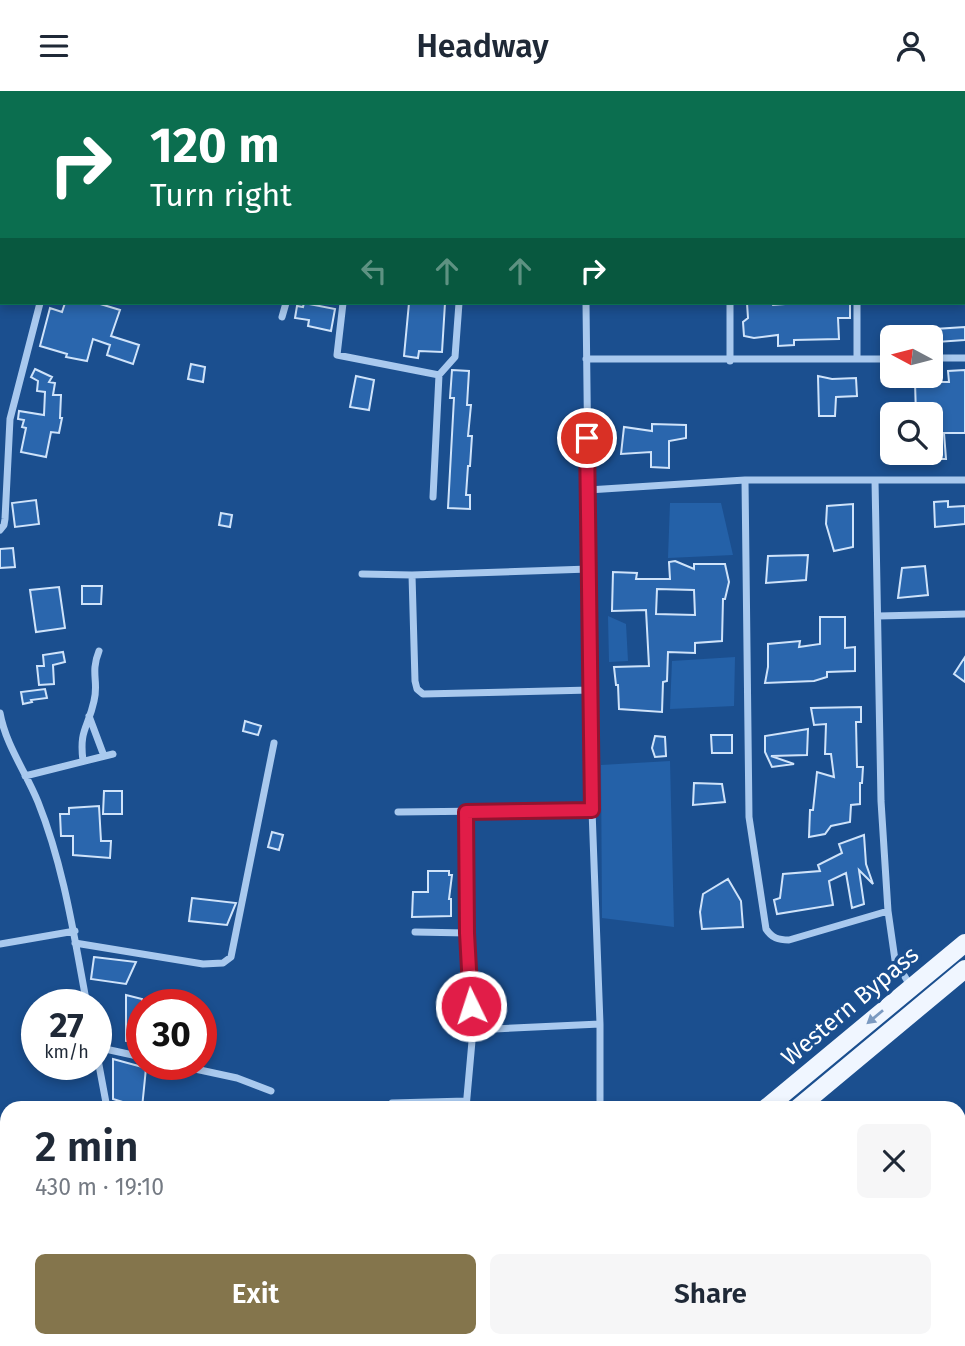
<!DOCTYPE html>
<html lang="en">
<head>
<meta charset="utf-8">
<style>
  body { margin:0; font-family:"Fira Sans",sans-serif; background:#f6f6f7; color:#1f2937; height:100vh; display:flex; flex-direction:column; font-size:26px; white-space:nowrap }
  * { box-sizing:border-box; margin:0 }
  p { font-size:23px; color:#747a83 }
  .icon { flex:none; width:38px; height:38px; fill:none; stroke:currentColor; stroke-width:2; stroke-linecap:round; stroke-linejoin:round }
  .map { position:relative; flex:1; overflow:hidden }
  .panel { position:absolute; left:0px; top:1010px; width:966px; height:247px; display:flex; flex-direction:column; background:#fff; border-radius:21px 21px 0 0; box-shadow:0 4px 10px #0003 }
  .panel>* { flex:none }
  .hud { position:absolute; left:0px; top:0px; width:966px; height:214px; box-shadow:0 4px 10px #0003; background:#0b6e4f; color:#fff; overflow:hidden }
  .needle { width:46px; rotate:277deg }
  .tools { position:absolute; left:880px; top:234px; display:grid; gap:14px }
  .tools a { display:grid; place-items:center; width:63px; height:63px; border-radius:10px; background:#fff; box-shadow:0 4px 10px #0003; font-size:35px }
  .speed { position:absolute; left:21px; top:898px; display:flex; gap:14px; font-size:35px; font-weight:700; text-align:center }
  .speed>* { display:grid; place-content:center; width:91px; height:91px; border-radius:50%; background:#fff; box-shadow:0 4px 10px #0003; line-height:1 }
  .speed small { font-size:18px; font-weight:400 }
  .speed .limit { border:10px solid #d22; background:#fff; color:#111 }
  .pin { position:absolute; display:grid; place-items:center; width:60px; height:60px; color:#fff; margin:-30px; border:4px solid #fff; border-radius:50%; box-shadow:0 2px 7px #0007 }
  .me { position:absolute; width:77px; margin:-38px; rotate:356deg; stroke-linejoin:round; filter:drop-shadow(0 0 5px #0008) }
  .turn { display:flex; align-items:center; gap:24px; height:147px; padding:0 35px; font-size:32px }
  .turn .icon { width:91px; height:91px; stroke-width:2.5 }
  .turn b { display:block; font-size:49px; line-height:60px }
  .lanes { display:flex; align-items:center; height:66px; padding:0 35px; background:#0003; justify-content:center; gap:35px; direction:ltr }
  .lanes .off { opacity:.35 }
  .round { display:grid; place-items:center; flex:none; width:74px; height:74px; border-radius:10px; background:#f6f6f7 }
  .head { display:flex; align-items:center; justify-content:space-between; height:119px; padding:0 35px }
  h1 { font-size:42px; font-weight:600; line-height:52px }
  .action { display:flex; gap:14px; margin-top:auto; padding:14px 35px }
  .action a { flex:1; height:80px; border-radius:10px; background:#84754c; color:#fff; font-size:28px; font-weight:600; line-height:80px; text-align:center }
  .action a+a { background:#f6f6f7; color:#1f2937 }
  header { display:flex; justify-content:space-between; align-items:center; height:91px; padding:0 35px; background:#fff; font-size:32px; font-weight:600 }
  .map>svg:first-child { display:block }
  .green { fill:#2461a8 }
  .building { fill:#2a66ad; stroke:#cfe3fa; stroke-width:2; fill-rule:evenodd }
  .lines { fill:none; stroke-linecap:round; stroke-linejoin:round }
  .street { stroke:#a9c9ee; stroke-width:7 }
  .primary { stroke:#f0f6ff; stroke-width:18 }
  .oneway { fill:#7b9ac1 }
  .route-casing { stroke:#92132f; stroke-width:18 }
  .route { stroke:#e11d48; stroke-width:12 }
  .labels { text-anchor:middle; stroke-width:7; stroke-linejoin:round; paint-order:stroke }
  .street-label { font-size:24px; fill:#fff; stroke:#1b4f8f }
</style>
</head>
<body>
<header><svg class="icon" aria-label="menu" viewBox="0 0 24 24"><path d="M4 6h16M4 12h16M4 18h16"/></svg>Headway<svg class="icon" aria-label="person" viewBox="0 0 24 24"><circle cx="12" cy="8" r="4"/><path d="M4 21q1-7 8-7t8 7"/></svg></header>
<div class="map">
<svg width="965" height="1255" viewBox="0 0 965 1255">
  <rect width="100%" height="100%" fill="#1b4f8f"/>
  <path class="green" d="M670 412H721L733 464 668 467Z
    M608 525 626 533 628 570 609 571Z
    M735 566 734 615 670 618 672 570Z
    M670 670 674 836 602 827 601 674Z"/>
  <path class="building" d="M65 212H97L120 219 111 245 139 254 133 273 107 264 110 254 93 248 87 270 66 266 67 263 40 255 50 217 62 221Z
    M304 212 335 218 331 240 308 235 309 229 295 227 297 215 303 216Z
    M409 212H445L442 261 419 260 418 267 404 265Z
    M747 212H772L773 214 798 212H850V227H838L839 248 794 249V254L778 255V244L754 247 744 245 743 231 748 227Z
    M965 236V249L937 251 935 238Z
    M191 273 205 276 203 291 188 288Z
    M35 278 52 286 49 291 55 292 53 304H61L60 327H62L59 342 51 341 46 366 21 361 26 337 22 336 24 329 18 328 19 320 44 324 45 301 37 300 38 290 31 286Z
    M452 279 469 280 467 314H471L468 345H472L470 375H468L466 404H470V418L448 417 454 307H450Z
    M965 279V342H944L946 368H931V348L940 327H931V324H916L915 291H949L948 280Z
    M356 285 374 289 369 319 350 316Z
    M818 285 832 288 856 287 857 305 836 306 835 325H819Z
    M652 333 686 334V347L669 350V377L651 376V361L621 363 624 336 652 340Z
    M36 409 39 433 15 436 12 412Z
    M948 410V416L965 415V433L935 436 934 411Z
    M853 413V456L834 460 826 433 827 415Z
    M221 422 232 424 230 436 219 434Z
    M13 457 15 476 0 477V458Z
    M808 464 806 489 766 492 768 465Z
    M675 470 694 478V473H725L729 491 725 508H723L722 550 695 552V562L668 561 667 590 663 591 662 621 619 618 618 594H616L614 576 649 575 646 519 612 520 613 481 637 482 636 488H670L669 471ZM657 498 694 499 695 524 656 523Z
    M925 475 928 504 898 507 902 477Z
    M82 495H102L101 513H82Z
    M59 496 65 537 36 541 30 499Z
    M820 526H845V557L855 556V580L827 581V586L814 590 765 592 768 576V553L800 550 799 556 820 553Z
    M63 561 65 571 53 574 54 593 39 594 37 575H44L43 564Z
    M965 566V591L954 583Z
    M45 598 47 607 31 609 32 611 23 613 21 601Z
    M861 616V631H856L857 676H863L862 692H860V713L851 714 850 731 831 735 825 743 809 746 810 719H813L817 681 834 686 831 663H825L826 633 814 634 811 617Z
    M245 630 261 635 258 644 243 640Z
    M808 638 807 664 771 665 794 673 772 676 765 661V645Z
    M711 644H732V662H712Z
    M655 645 665 646 666 665 655 666 652 657Z
    M694 692 722 693 725 711 693 714Z
    M104 700H122V723H103Z
    M99 715 101 750H111L110 767 73 764V745H61L60 723H69V717Z
    M272 741 283 744 279 759 268 756Z
    M864 744 866 773 873 793 859 779 864 813 852 817 846 782 829 790 833 814 777 823 774 809 780 807 783 783 820 780 818 774 842 762 839 753Z
    M428 780H449V784H452L449 808H451V825L412 826 413 801H428Z
    M728 788 741 810 743 836 702 838 700 821 703 803Z
    M192 807 236 812 227 834 189 830Z
    M94 866 136 871 126 893 91 888Z
    M126 904 142 908V953L126 950Z
    M113 968 146 977 142 1017 113 1008Z"/>
  <g class="lines">
    <path class="street" d="M727 0V2
      M76 2 77 0
      M200 2V0
      M332 2 333 0
      M584 2V0
      M858 2V0
      M343 212 337 264 439 284
      M586 212 592 719 600 933V1017
      M282 226 286 212
      M931 267H965
      M586 268H892
      M857 268V212
      M730 270V212
      M745 389 749 726 766 838C772 847 778 849 789 849L888 820
      M875 389 881 710 888 820 895 869 911 896
      M588 399 745 389H965
      M433 406 439 284 455 266 459 212
      M0 439 4 434 5 428 10 328 40 212
      M589 478 412 484 415 590 417 598 423 603 591 599
      M362 483 412 484
      M878 525 965 523
      M0 622C6 655 26 681 38 711 64 776 74 845 87 914
      M89 625 104 665
      M83 670C79 638 88 638 94 610 99 591 90 582 99 560
      M25 685 113 663
      M398 721 592 719
      M466 721 467 842
      M415 841 467 842 473 939 466 1017
      M75 852 203 873 223 872 231 866 274 652
      M0 853 75 840
      M473 939 600 933
      M96 956 142 966
      M96 958 107 1017
      M172 973 237 987 271 1000
      M392 1012 466 1010
      M959 1231 965 1234
      M117 1250V1255
      M275 1250 277 1255
      M697 1250 704 1255
      M845 1255 846 1250"/>
    <path class="primary" d="M766 1017 965 852
      M798 1017 965 878
      M481 1255 487 1250
      M513 1255 519 1250"/>
  </g>
  <defs><path id="oneway-solid" d="M-6-.8H1V-3.2L6.5 0L1 3.2V.8H-6Z" transform="scale(1.75)"/></defs>
  <use class="oneway" href="#oneway-solid" transform="translate(875 926) rotate(140)"/>
  <g class="lines">
    <defs>
      <path id="route" d="M471 915 467 842 466 721 592 719 587 347"/>
    </defs>
    <use href="#route" class="route-casing"/>
    <use href="#route" class="route"/>
  </g>
  <g class="labels">
    <g class="street-label">
      <text transform="translate(850 915) rotate(-40)" y="8">Western Bypass</text>
    </g>
  </g>
</svg>
<div class="tools">
<a><svg class="needle" viewBox="-14 -14 28 28"><path d="M0-13l5 13h-10z" fill="#e53935"/><path d="M0 13l5-13h-10z" fill="#747a83"/></svg></a>
<a><svg class="icon" aria-label="search" viewBox="0 0 24 24"><circle cx="10" cy="10" r="6"/><path d="M15 15l6 6"/></svg></a>
</div>
<div class="speed"><div>27<small>km/h</small></div><div class="limit">30</div></div>
<div class="pin" style="left:587px;top:347px;background:#d93025"><svg class="icon" aria-label="arrive" viewBox="0 0 24 24"><path d="M6 21V4h12l-3 4 3 4H6"/></svg></div>
<svg class="me" style="left:471px;top:915px" viewBox="-20 -20 40 40"><circle r="17" fill="#e11d48" stroke="#fff" stroke-width="3"/><path d="M0-11L8 9 0 5-8 9z" fill="#fff"/></svg>
<div class="hud">
<div class="turn"><svg class="icon" aria-label="right" viewBox="0 0 24 24"><path d="M7 20v-9h11M14 6l5 5-5 5"/></svg><div><b>120 m</b>Turn right</div></div>
<div class="lanes"><svg class="icon off" aria-label="left" viewBox="0 0 24 24"><path d="M17 20v-9H6M10 6l-5 5 5 5"/></svg><svg class="icon off" aria-label="ahead" viewBox="0 0 24 24"><path d="M12 20V5M6 11l6-6 6 6"/></svg><svg class="icon off" aria-label="ahead" viewBox="0 0 24 24"><path d="M12 20V5M6 11l6-6 6 6"/></svg><svg class="icon" aria-label="right" viewBox="0 0 24 24"><path d="M7 20v-9h11M14 6l5 5-5 5"/></svg></div>
</div>
<section class="panel">
<div class="head"><div><h1>2 min</h1><p>430 m · 19:10</p></div><a class="round"><svg class="icon" aria-label="close" viewBox="0 0 24 24"><path d="M6 6l12 12M18 6L6 18"/></svg></a></div>
<div class="action"><a>Exit</a><a>Share</a></div>
</section>
</div>
</body>
</html>
